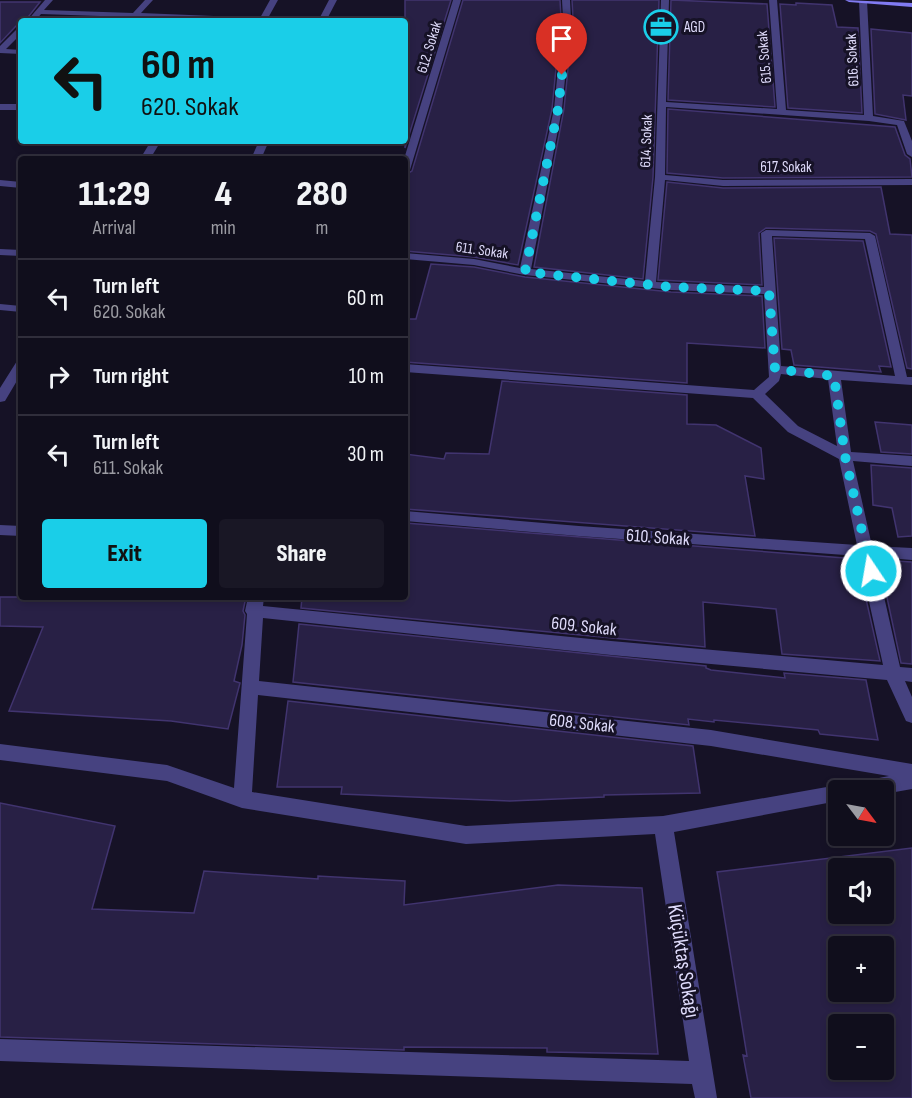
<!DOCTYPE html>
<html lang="en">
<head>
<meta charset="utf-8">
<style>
  body { margin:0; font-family:"Sofia Sans Condensed",sans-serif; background:#191725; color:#f1f3f6; height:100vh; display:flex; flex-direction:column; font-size:22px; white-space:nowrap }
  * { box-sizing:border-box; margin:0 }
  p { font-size:20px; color:#9c9ca3 }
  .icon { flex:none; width:33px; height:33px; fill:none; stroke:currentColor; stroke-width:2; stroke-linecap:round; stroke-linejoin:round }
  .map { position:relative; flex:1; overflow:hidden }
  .details { position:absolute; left:18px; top:156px; width:390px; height:444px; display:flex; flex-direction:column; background:#100e1c; border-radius:6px; box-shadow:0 3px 9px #0003,0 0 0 2px #302e3b }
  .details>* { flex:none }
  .guide { position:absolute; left:18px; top:18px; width:390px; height:126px; border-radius:6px; box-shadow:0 3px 9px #0003,0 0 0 2px #302e3b; background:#1acee8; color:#111; overflow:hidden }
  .needle { width:39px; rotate:122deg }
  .fabs { position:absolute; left:828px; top:780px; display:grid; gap:12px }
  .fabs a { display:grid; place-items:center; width:66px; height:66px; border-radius:6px; background:#100e1c; box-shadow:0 3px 9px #0003,0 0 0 2px #302e3b; font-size:30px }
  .pin { position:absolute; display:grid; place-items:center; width:51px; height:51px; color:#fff; margin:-62px -26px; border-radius:50% 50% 50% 0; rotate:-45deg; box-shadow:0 0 6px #0007 }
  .pin .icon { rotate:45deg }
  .me { position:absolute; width:66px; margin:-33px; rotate:348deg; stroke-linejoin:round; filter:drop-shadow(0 0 4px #0008) }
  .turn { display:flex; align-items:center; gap:21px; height:126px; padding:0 24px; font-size:27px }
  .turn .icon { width:78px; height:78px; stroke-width:2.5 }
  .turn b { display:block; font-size:42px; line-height:51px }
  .eta { display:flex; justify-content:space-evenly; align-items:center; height:102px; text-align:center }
  .eta b { font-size:36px; font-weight:800; line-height:42px }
  .button { display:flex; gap:12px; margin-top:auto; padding:12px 24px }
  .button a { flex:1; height:69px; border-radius:6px; background:#1acee8; color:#111; font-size:24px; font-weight:800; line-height:69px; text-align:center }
  .button a+a { background:#191725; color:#f1f3f6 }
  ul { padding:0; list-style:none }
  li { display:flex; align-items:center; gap:18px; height:78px; padding:0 24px; border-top:2px solid #302e3b }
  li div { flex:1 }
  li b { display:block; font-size:22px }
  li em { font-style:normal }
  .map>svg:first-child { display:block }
  .building { fill:#282045; stroke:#41346f; stroke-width:1.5; fill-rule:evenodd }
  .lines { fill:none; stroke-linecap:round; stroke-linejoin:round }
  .minor { fill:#464280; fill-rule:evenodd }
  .secondary { fill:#817bf2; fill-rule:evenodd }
  .route { stroke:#1acee8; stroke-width:10; stroke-dasharray:0 18 }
  .labels { text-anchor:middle; stroke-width:6; stroke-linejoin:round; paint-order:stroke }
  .far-poi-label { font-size:15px; fill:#dfdbfb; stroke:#161226; text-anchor:start }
  .far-street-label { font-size:15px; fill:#dfdbfb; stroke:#161226 }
  .street-label { font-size:18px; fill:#dfdbfb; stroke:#161226 }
  .near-street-label { font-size:21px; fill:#dfdbfb; stroke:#161226 }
</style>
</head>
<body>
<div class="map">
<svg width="912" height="1098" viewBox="0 0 912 1098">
  <rect width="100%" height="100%" fill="#161226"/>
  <path class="building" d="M405 0H451L405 148Z
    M463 0H560L561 18 552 109 518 265 474 257 405 251V175L412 171Z
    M572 0H659L653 177 643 279 534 267 564 109 573 18Z
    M671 0 767 4 775 107 668 100Z
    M0 2H40L25 21H21V26H16L0 43Z
    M796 3 832 5 837 27 858 28 862 113 788 108 780 4 796 5Z
    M871 29 912 33V96L903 95 906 120 875 114Z
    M668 109 895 127 905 155 910 159 912 177 723 178 667 173Z
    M667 182 723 188 881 187 890 234 912 235V369L907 368 876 234 870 231 766 228 759 233 762 285 658 280Z
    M774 238 863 241 891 367 879 366 881 372 794 365 791 350 782 349Z
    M431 264 474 267 525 277 671 292 762 296 765 348 687 343V383L405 362V319H416Z
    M502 381 687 395V424L716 425 761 448 764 479 745 476 755 536 405 509V454L444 459 446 453 489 454Z
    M875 422 912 425V454L881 452Z
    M871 465 912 468V536L898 537 892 508 873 505Z
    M405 523 857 559 880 661 782 654 776 609 703 602 705 647 301 608 302 597H405Z
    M879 560 912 562V664L901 663Z
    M0 597H246L243 611 245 615 242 645 234 681 240 683 228 729 171 721 9 711 43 627 0 626Z
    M299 624 706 666V668L711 670 785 678 784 673 866 680 878 740 820 734 818 730 714 720V722L688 719 689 725 293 682Z
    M288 701 693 746 700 793 604 795V797L510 801 341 794 342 787H277Z
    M0 803 115 826 92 909 194 913 204 871 318 879V876L405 881 404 905 558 885 642 888 658 1054 547 1052V1048L404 1047V1050L0 1037Z
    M912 848V1098H751L743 1055 747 1056 717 872ZM838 868H884V914H838ZM838 946H884V992H838ZM838 1024H884V1070H838Z"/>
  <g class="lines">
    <path class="minor" d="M45 0H53L44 10 133 13 145 0H153L141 13 260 18 270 0H278L268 18 293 19 297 21 137 18 131 21 129 17 41 14 35 21H27Z
      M329 0H337L326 21H318Z
      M453 0H461L410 170 405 173 404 159Z
      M562 0H570L571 18 562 109 531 269 645 281 655 177 661 0H669L666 102 777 109 769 0H777L786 110 864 115 859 1H867L873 116 904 121 912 141V157L907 154 897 125 869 121 666 107 665 175 723 180 912 179V185L723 186 665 180 656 282 764 287 761 233 766 230 870 233 875 236 907 377H912V385L841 380 851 452 912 456V466L853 461 872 546 912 548V560L875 557 900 667 912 668V682L905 681 912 697V723L906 721 887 680 611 655 263 618 259 681 711 730 912 764V789L884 794V790H847L849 784 889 776 711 746 258 695 252 792 466 826 663 816 838 785 845 787 846 790H838V801L674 832 717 1098H695L692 1084 0 1061V1039L689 1061 655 834 466 844 242 808 167 781 0 760V744L167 765 234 788 247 614 245 611 248 597H264L263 606 611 641 883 665 859 556 579 536 405 521V511L579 526 857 545 839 459 788 432 753 398 405 372V364L754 390 769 377 764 294 671 290 525 275 474 265 405 259V253L474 259 520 268 554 109 563 18ZM772 236 865 239 895 376 781 366ZM781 374 828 379 837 446 798 426 765 394 779 381Z
      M18 28H21V34L6 49 21 50V54L0 53V46Z
      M0 104H21V110H0Z
      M151 141H161L150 159H140Z
      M259 141H269L261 159H251Z
      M0 180 21 182V188L0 186Z
      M0 249 21 250V256L0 255Z
      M0 304 21 306V312L0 310Z
      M21 360V374L5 401 0 402V388L17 361Z
      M0 525 21 526V536L0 535Z"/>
    <path class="secondary" d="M845 0 912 3V7L849 2Z"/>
  </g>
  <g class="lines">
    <path class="route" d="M562 75 558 109 525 272 671 287 769 291 775 369 834 376 845 456 871 571"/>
  </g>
  <defs>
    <symbol id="office-ring" viewBox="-11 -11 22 22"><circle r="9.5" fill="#161226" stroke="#1acee8" stroke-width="1.5"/><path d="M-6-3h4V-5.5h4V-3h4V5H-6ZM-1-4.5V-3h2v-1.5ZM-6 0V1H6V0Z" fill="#1acee8"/></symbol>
  </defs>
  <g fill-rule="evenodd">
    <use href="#office-ring" x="642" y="8" width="38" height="38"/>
  </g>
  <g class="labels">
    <g class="far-poi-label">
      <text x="684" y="32">AGD</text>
    </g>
    <g class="far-street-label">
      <text transform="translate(429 47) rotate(-73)" y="5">612. Sokak</text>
      <text transform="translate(764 57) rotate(-95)" y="5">615. Sokak</text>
      <text transform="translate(852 60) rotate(-93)" y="5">616. Sokak</text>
      <text transform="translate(646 141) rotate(-88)" y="5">614. Sokak</text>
      <text x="786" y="172">617. Sokak</text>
      <text transform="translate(482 250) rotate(8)" y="5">611. Sokak</text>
    </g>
    <g class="street-label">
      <text transform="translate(658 537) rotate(4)" y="6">610. Sokak</text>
      <text transform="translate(584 626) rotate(6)" y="6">609. Sokak</text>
      <text transform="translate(582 723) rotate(6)" y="6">608. Sokak</text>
    </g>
    <g class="near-street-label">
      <text transform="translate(684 961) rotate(81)" y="7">Küçüktaş Sokağı</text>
    </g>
  </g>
</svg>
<div class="fabs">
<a><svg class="needle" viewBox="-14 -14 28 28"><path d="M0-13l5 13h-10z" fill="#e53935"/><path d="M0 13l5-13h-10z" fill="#9c9ca3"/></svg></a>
<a><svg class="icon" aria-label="sound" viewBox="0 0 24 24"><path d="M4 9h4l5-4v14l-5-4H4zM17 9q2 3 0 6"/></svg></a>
<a>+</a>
<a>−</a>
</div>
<div class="pin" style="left:562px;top:75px;background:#d93025"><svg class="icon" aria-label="arrive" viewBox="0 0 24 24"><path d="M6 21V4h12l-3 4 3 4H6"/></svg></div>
<svg class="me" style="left:871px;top:571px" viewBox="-20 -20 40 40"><circle r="17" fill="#1acee8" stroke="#fff" stroke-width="3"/><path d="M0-11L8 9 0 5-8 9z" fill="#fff"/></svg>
<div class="guide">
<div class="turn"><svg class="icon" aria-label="left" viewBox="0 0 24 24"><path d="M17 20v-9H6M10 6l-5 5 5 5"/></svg><div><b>60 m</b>620. Sokak</div></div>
</div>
<section class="details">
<div class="eta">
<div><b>11:29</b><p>Arrival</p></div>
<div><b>4</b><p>min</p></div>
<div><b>280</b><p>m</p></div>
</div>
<ul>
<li><svg class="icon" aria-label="left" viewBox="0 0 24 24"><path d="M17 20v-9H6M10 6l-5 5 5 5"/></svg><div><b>Turn left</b><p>620. Sokak</p></div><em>60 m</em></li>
<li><svg class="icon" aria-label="right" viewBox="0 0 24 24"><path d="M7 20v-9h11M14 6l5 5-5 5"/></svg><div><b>Turn right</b></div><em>10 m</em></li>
<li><svg class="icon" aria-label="left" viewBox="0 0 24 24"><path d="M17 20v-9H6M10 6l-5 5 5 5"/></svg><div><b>Turn left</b><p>611. Sokak</p></div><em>30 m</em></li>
</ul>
<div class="button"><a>Exit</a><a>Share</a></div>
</section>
</div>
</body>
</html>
